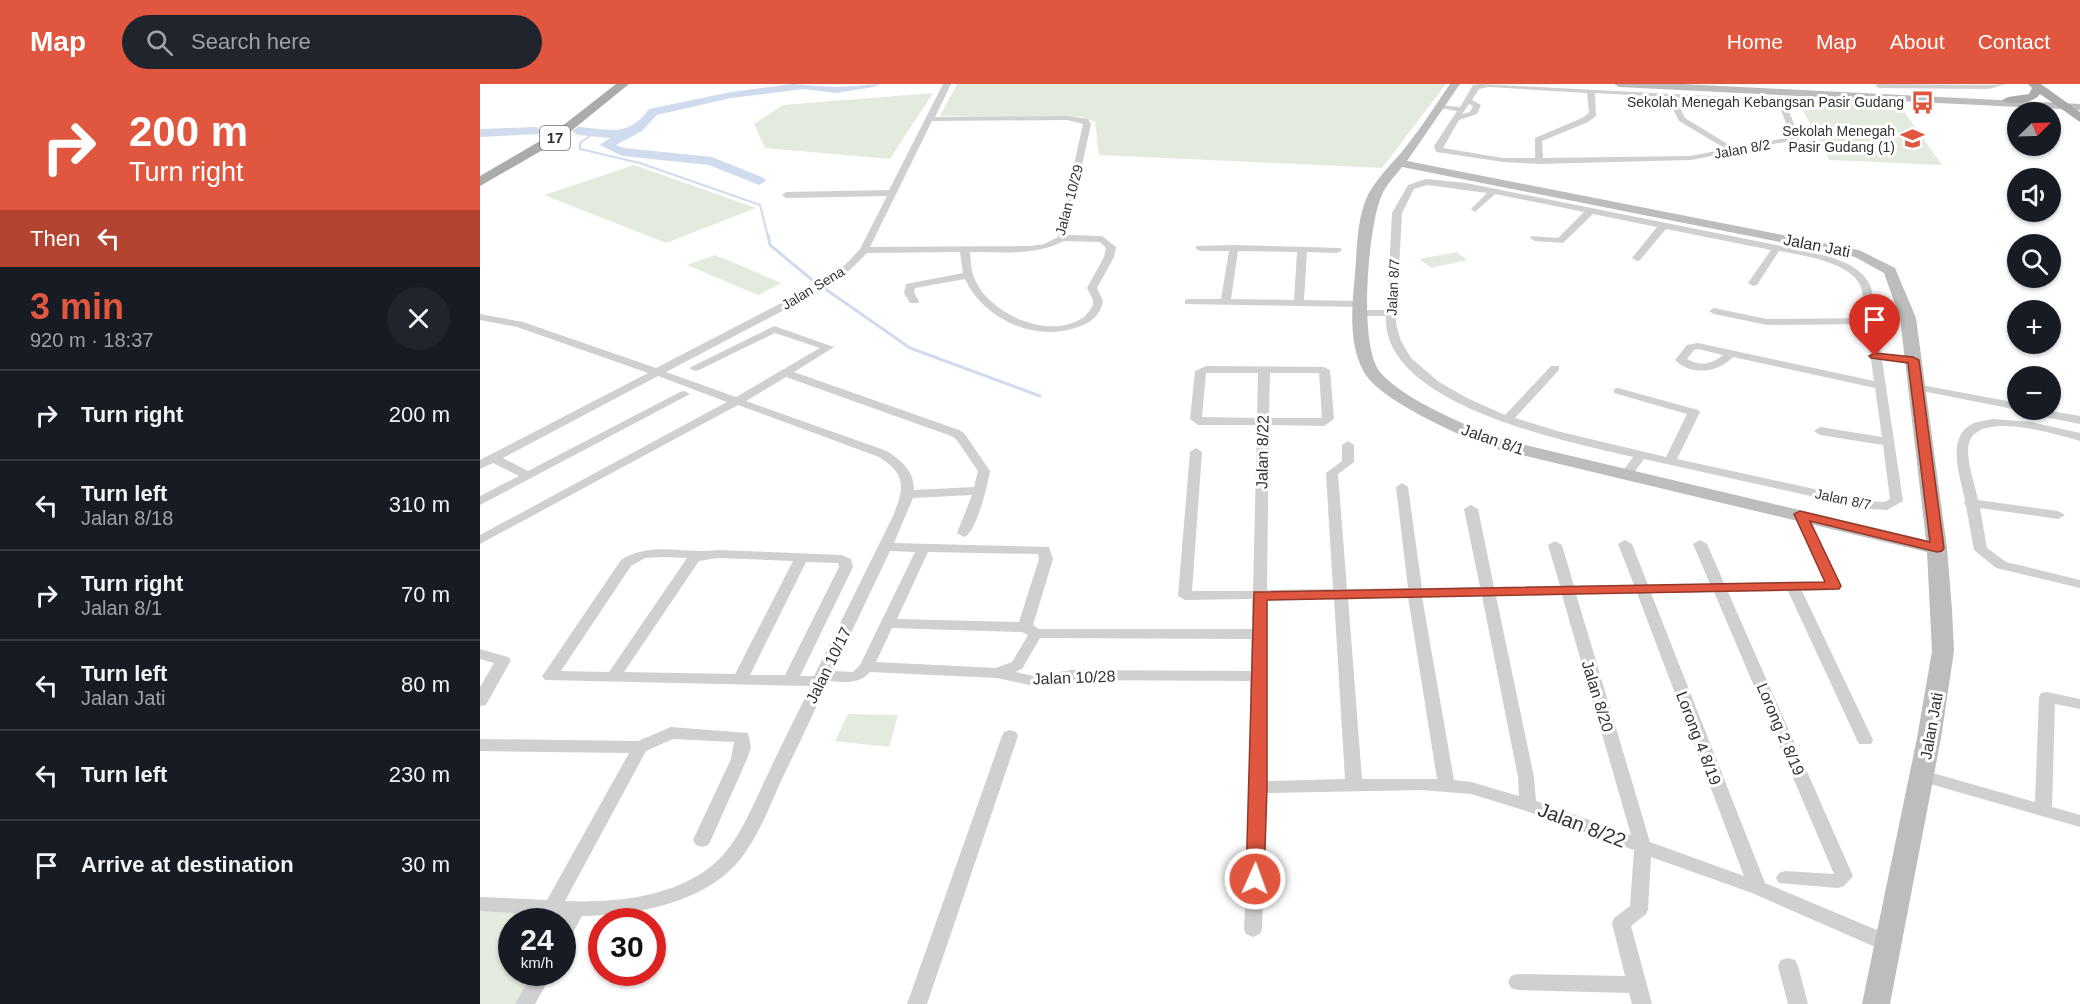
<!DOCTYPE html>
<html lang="en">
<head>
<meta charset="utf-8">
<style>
  body { margin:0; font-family:Helvetica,sans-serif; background:#20242c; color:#f1f3f6; height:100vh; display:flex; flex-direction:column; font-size:22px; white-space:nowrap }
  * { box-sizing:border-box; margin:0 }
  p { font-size:20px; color:#9ea1a6 }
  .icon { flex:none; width:33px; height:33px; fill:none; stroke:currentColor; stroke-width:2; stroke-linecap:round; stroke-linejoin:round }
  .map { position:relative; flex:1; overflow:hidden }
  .panel { display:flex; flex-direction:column; background:#171b24; width:480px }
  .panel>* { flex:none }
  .banner { background:#e0563e; color:#fff; overflow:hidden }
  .needle { width:39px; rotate:67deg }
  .fabs { position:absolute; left:1527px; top:18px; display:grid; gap:12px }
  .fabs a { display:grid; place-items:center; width:54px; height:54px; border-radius:50%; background:#171b24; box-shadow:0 2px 4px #0004; font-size:30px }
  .speed { position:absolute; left:18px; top:824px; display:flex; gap:12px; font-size:30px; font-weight:700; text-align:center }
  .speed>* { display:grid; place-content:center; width:78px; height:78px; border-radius:50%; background:#171b24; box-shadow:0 2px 4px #0004; line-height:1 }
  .speed small { font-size:15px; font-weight:400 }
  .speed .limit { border:9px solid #d22; background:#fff; color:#111 }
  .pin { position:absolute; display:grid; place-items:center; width:51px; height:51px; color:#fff; margin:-62px -26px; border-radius:50% 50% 50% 0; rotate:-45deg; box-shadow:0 0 6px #0007 }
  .pin .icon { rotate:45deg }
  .me { position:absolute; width:66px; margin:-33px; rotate:2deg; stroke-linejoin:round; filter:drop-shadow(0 0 4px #0008) }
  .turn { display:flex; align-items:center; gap:21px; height:126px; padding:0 30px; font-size:27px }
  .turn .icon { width:78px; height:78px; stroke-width:2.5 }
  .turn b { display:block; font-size:42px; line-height:51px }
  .then { display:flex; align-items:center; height:57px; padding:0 30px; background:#0003; gap:12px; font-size:22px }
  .round { display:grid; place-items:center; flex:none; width:63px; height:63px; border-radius:32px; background:#20242c }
  .headline { display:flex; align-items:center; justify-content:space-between; height:102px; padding:0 30px }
  h1 { font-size:36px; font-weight:600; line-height:45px; color:#e0563e }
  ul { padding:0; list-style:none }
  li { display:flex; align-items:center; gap:18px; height:90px; padding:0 30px; border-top:2px solid #363941 }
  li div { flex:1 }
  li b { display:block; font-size:22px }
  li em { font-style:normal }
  header { display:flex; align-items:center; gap:36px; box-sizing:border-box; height:84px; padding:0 30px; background:#e0563e; color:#fff }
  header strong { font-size:28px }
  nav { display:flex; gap:33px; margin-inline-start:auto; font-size:21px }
  .search { width:420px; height:54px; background:#20242c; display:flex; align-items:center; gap:15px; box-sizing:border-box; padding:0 21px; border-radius:33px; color:#9ea1a6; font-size:22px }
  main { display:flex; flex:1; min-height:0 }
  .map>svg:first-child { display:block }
  .green { fill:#e3ebdf }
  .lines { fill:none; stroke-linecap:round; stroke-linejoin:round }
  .stream-far1 { stroke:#d0dbed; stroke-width:2 }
  .stream { stroke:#d0dbed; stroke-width:3 }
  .river { fill:#d0dbed; fill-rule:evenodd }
  .street { fill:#d0d0d0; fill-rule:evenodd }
  .secondary { fill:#bdbdbd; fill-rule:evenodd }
  .primary { fill:#ababab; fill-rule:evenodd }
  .route { fill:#e0563e; stroke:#923828; stroke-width:1.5 }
  .labels { text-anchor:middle; stroke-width:6; stroke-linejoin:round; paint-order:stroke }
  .far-poi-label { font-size:14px; fill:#333; stroke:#fff; text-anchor:end }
  .far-street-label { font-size:14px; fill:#333; stroke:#fff }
  .shield { fill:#fff; stroke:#707070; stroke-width:1.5 }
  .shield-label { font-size:15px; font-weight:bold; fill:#333 }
  .street-label { font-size:16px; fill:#333; stroke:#fff }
  .near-street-label { font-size:20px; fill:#333; stroke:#fff }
</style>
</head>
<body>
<header>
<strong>Map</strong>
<div class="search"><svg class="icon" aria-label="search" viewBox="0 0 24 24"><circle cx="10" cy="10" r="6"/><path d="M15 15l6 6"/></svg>Search here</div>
<nav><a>Home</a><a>Map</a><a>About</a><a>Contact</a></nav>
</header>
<main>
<section class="panel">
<div class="banner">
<div class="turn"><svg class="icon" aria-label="right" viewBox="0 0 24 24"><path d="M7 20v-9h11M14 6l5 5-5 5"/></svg><div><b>200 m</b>Turn right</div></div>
<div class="then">Then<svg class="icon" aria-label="left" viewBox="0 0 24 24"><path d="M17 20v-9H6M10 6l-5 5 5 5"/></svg></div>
</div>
<div class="headline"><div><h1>3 min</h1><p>920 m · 18:37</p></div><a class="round"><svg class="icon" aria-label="close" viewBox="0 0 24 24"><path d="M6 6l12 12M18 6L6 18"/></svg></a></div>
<ul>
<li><svg class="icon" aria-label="right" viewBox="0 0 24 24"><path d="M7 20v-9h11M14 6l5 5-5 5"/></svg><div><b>Turn right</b></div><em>200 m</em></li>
<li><svg class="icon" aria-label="left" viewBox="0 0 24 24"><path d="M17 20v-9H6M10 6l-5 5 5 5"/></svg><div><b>Turn left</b><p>Jalan 8/18</p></div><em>310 m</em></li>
<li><svg class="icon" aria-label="right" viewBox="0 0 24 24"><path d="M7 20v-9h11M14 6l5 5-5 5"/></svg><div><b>Turn right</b><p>Jalan 8/1</p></div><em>70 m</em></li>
<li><svg class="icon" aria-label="left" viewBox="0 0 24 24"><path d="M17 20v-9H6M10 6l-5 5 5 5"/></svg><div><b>Turn left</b><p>Jalan Jati</p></div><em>80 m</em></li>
<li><svg class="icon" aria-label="left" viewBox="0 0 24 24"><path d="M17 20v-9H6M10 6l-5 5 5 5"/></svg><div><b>Turn left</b></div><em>230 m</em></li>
<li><svg class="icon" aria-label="arrive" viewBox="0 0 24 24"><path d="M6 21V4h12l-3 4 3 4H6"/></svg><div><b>Arrive at destination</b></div><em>30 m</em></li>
</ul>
</section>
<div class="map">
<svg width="1600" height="920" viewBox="0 0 1600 920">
  <rect width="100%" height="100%" fill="#fff"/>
  <path class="green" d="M477 0H966L902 84 619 71 615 38 601 33 460 32Z
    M453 9 410 75 285 64 274 40 303 21Z
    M1317 15 1418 19 1462 81 1349 76Z
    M154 81 276 124 186 159 64 111Z
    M977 168 987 176 951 184 939 175Z
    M235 171 302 199 278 211 207 181Z
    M368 630 418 631 409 663 355 657Z
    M0 820 96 825 82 837H32V888H63L45 920H0Z"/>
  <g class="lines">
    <path class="stream-far1" d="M117 47 100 59V65L160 79 280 121 288 153"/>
    <path class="stream" d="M288 151 290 161 331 195 430 264 560 312"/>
    <path class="river" d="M312 0 356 3 400 0 394 3 356 9 323 5 251 14 177 31 162 47 136 61 144 64 232 73 284 94 286 97 279 101 229 81 142 72 120 61 130 54 98 51 92 47 98 43C129 45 148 54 169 25L251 8Z
      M56 43 62 47 60 50 0 53V45Z"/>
    <path class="street" d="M463 0H471L455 33 587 32 608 35 611 40 587 151 622 152 636 163 634 173 617 204 623 217C620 233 609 240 595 244 553 258 503 234 485 195L435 204 434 209 439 217 438 219H430L424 209 426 200 483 189 480 168 387 169 371 185 348 203 186 288 256 313 340 264 295 249 219 286 215 287 209 284 294 242 354 263 314 288 479 346 484 349 510 387C508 400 496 450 484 453L477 449 492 411 433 414 414 459 569 463 573 475 553 541 559 545H772V515L705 516 698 512 710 368 716 364 722 368 712 507H773L777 341H718L710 335 715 287 726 282 844 283 850 286 854 335 844 342 789 341 787 506 853 505 846 389 862 377V361L868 357 874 361V378L858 390 867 505 928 504 916 403 922 399 928 403 942 504 1000 503 984 425 991 421 998 425 1014 503 1080 502 1068 461 1075 457 1082 461 1094 502 1154 501 1138 460 1145 456 1152 460 1168 501 1230 500 1213 460 1220 456 1227 460 1244 499 1345 498 1313 430 1315 427H1325L1361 502 1354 506 1322 507 1393 656 1391 660H1379L1377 656 1308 507 1248 508 1373 792 1364 802 1358 804 1299 799 1296 794 1299 789 1305 787 1354 790 1234 508 1171 509 1285 799 1416 854 1418 860 1416 866 1409 868 1402 866 1272 809 1171 773 1168 825 1166 830 1151 842 1172 920H1152L1149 909 1038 906 1031 904 1028 898 1031 892 1038 890 1145 892 1132 839 1134 834 1150 822 1154 766 1043 726 991 710 941 706 787 709 782 845 780 850 773 853 766 850 764 845 771 703 770 597 591 596 554 602 517 594 390 588C378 601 365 598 348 597 333 631 317 664 301 697 286 730 272 771 241 794 202 823 149 831 102 832L89 856 82 859V837H80L83 832 0 827V813L67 816 149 669 0 667V655L158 657 191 643 268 649 271 663 267 675 231 756 228 761 222 763 216 761 213 756 251 675 254 658 193 655 166 667 85 817C133 819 189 814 229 784 258 762 271 724 287 692 301 662 316 632 331 602L65 596 62 592 65 588 141 476C172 456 206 471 238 466L361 471 371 475 373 483 320 592H334L413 432C425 403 426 390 399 373L258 321 0 460V451L247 318 178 292 23 374 48 387 200 308 204 307 210 310 0 421V412L39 392 13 379 0 385V376L168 289 37 243 0 236V230L43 238 176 284 340 199 365 181 380 165 407 112 306 114 302 111 306 108 409 106ZM587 36 603 40 578 153 564 160 550 162 390 163 452 37ZM584 157 620 158 626 164 624 173 607 204C609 208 612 213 613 217 614 223 608 229 604 233 570 257 511 231 495 196 491 187 491 178 490 168 522 168 555 172 584 157ZM726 289H778L777 334 722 333ZM790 289H839L842 334H789ZM306 293 471 352 476 355 498 387 494 403 434 406C434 387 422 377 407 367L266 317ZM410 467 435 468 380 581 373 588 353 587ZM448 468 558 470 559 475 539 538 417 535ZM182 473 207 474 129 588 81 587 151 482 165 474ZM238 474 313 477 255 590 144 588 219 477ZM326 478 358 479 359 483 305 591H270ZM1157 509 1264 792 1170 758 1096 510ZM1082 511 1151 751 1056 717 1054 693 1016 512ZM1002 512 1038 693 1039 712 991 698 974 696 942 513ZM928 513 957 695H882L868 514ZM854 514 865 695 787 697 785 644 787 515ZM412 544 542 548 548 551 532 578 516 584 396 578ZM560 554 771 555V587L591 586 554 592 535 588 542 585Z
      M1001 0 1289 15 1306 20 1320 55 1211 76 1059 80 1023 78 956 68 954 62 977 27 955 23 959 21 980 23 993 1ZM1009 3 1107 9 1109 29 1102 34 1055 54V74H1023L963 64 979 36 997 30 1001 21 992 16 999 5ZM1115 9 1187 13 1199 37 1246 65 1211 72 1063 74 1062 57 1108 38 1116 32ZM1195 14 1288 19 1300 23 1311 53 1254 64 1205 34ZM989 20 993 22 990 28 982 30Z
      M1398 0 1509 1 1526 0 1509 5 1399 4 1395 2Z
      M946 95 986 99 1321 166C1343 171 1379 177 1390 201 1395 212 1398 254 1401 269L1433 273 1439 276 1433 279 1402 276 1423 417 1407 426 1389 425 1164 375 1150 394 1146 395 1140 391 1153 373C1089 358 901 321 906 232H882L877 229 882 226H907L912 129 928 101ZM947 101 1007 109 991 125 995 128 1015 110 1104 128 1078 154 1052 152 1050 154 1055 157 1083 159 1113 130 1177 143 1152 174 1157 177 1160 176 1186 145 1291 166 1268 199 1273 202 1277 201 1299 167C1322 171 1369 178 1380 201 1384 210 1383 225 1385 234L1287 235 1234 224 1229 227 1234 230 1287 241 1386 240 1394 297 1218 259 1207 261 1195 276C1211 292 1238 289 1253 273L1395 304 1402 353 1340 343 1334 347 1340 351 1403 361 1410 415 1405 418 1389 417 1197 375 1220 328 1218 326 1138 304 1134 305V309L1207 330 1186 373 1081 348 1035 334 1079 286V282H1071L1025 331 987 314 959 298 931 274 921 257 916 240 922 129 934 105ZM1218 265 1243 271C1232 280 1221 283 1207 275L1214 266Z
      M754 161 860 164 862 166 857 169 827 168 824 216 881 217 886 220 881 223 705 220V216L709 215H741L749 167H720L715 164 717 162ZM758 167 817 168 814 216 751 215Z
      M1436 300 1538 319V326H1542H1538L1432 305 1430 303Z
      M1543 326H1564L1600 332V340L1549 330Z
      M1513 335 1551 338 1600 349V357C1577 351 1489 322 1488 366 1488 382 1495 401 1498 416L1578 427 1585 431 1578 435 1500 424 1507 464 1526 478 1600 496V504L1516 484 1494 466 1486 422 1484 419 1485 417C1481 393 1464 352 1494 339 1500 337 1507 336 1513 335Z
      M0 565 28 573 31 576 6 621 0 622V603L14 579 0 575Z
      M1567 608 1600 615V625L1575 620 1572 723 1600 731V743L1436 696 1434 692 1436 688 1442 686 1555 718 1559 613 1561 609Z
      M530 646 536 648 538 652 447 920H427L522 652 524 648Z
      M1308 874 1315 876 1318 882 1328 920H1308L1298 882 1301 876Z
      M53 888H73L55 920H35Z"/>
    <path class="secondary" d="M970 0H980L927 77 1379 166 1415 184 1436 234 1467 464 1472 526 1474 567 1461 654 1410 920H1382L1437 654 1452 567 1447 468 1008 363C978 350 899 316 884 288 868 260 872 221 875 190 877 165 877 131 889 109 899 91 916 76 928 60 943 41 956 20 970 0ZM922 83 1375 173 1404 189 1420 234 1446 456 1020 355C988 342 922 315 900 288 878 261 888 145 901 113 905 102 915 92 922 83Z
      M1134 0H1203L1600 20V26L1139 3Z"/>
    <path class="primary" d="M136 0H149L80 56 0 102V92L72 50Z
      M1548 0H1561L1600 28V38L1560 10C1555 19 1530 22 1522 16L1528 13 1549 10 1552 4Z"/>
  </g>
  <path class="route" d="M1395 269 1433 273 1439 276 1464 464 1462 467 1457 468 1330 437 1361 502 1359 505 787 516V704L784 795 781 800H768L766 795 774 508 1345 498 1314 430 1320 427 1450 458 1428 279 1391 274 1389 272Z"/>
  <defs>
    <symbol id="bus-bare" viewBox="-9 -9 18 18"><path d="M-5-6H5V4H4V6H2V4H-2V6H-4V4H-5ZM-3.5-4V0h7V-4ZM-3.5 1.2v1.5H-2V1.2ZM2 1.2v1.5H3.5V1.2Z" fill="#e0563e" stroke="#fff" stroke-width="2.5" paint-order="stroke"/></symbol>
    <symbol id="school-bare" viewBox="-9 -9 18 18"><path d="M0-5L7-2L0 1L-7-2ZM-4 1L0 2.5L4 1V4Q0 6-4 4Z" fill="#e0563e" stroke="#fff" stroke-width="2.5" paint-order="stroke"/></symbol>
  </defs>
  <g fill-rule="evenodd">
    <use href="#bus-bare" x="1426" y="2" width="33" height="33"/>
    <use href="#school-bare" x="1416" y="38" width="33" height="33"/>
  </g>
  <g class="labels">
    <g class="far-poi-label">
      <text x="1424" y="23">Sekolah Menegah Kebangsan Pasir Gudang</text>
      <text x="1415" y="52">Sekolah Menegah<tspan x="1415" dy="16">Pasir Gudang (1)</tspan></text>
    </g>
    <g class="far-street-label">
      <text transform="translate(1262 65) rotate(-10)" y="5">Jalan 8/2</text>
      <text transform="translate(589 116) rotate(-75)" y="5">Jalan 10/29</text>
      <text transform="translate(913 203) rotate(-87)" y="5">Jalan 8/7</text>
      <text transform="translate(333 204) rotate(-31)" y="5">Jalan Sena</text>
      <text transform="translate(1363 415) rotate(12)" y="5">Jalan 8/7</text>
    </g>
    <rect class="shield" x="60" y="42" width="30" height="24" rx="4.5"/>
    <g class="shield-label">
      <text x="75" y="59">17</text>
    </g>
    <g class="street-label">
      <text transform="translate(1337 161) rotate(11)" y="6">Jalan Jati</text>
      <text transform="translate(1013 355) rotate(19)" y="6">Jalan 8/1</text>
      <text transform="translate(782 368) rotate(-89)" y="6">Jalan 8/22</text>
      <text transform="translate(348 581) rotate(-64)" y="6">Jalan 10/17</text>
      <text transform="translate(594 593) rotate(-2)" y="6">Jalan 10/28</text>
      <text transform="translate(1118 612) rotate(73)" y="6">Jalan 8/20</text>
      <text transform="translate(1451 642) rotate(-80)" y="6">Jalan Jati</text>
      <text transform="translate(1301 645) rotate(67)" y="6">Lorong 2 8/19</text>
      <text transform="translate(1219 654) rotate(69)" y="6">Lorong 4 8/19</text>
    </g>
    <g class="near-street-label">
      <text transform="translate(1102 741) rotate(21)" y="7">Jalan 8/22</text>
    </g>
  </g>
</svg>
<div class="fabs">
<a><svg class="needle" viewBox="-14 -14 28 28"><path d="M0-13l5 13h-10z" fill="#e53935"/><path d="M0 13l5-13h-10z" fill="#9ea1a6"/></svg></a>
<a><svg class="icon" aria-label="sound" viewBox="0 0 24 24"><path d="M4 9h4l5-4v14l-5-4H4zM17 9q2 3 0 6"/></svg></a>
<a><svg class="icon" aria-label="search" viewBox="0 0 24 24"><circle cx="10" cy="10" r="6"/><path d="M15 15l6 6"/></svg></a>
<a>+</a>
<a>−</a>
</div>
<div class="speed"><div>24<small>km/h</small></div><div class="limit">30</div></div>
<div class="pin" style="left:1395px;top:272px;background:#d93025"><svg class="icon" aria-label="arrive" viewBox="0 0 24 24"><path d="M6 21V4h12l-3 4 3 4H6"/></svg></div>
<svg class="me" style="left:775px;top:795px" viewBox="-20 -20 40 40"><circle r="17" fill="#e0563e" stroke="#fff" stroke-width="3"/><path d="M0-11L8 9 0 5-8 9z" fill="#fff"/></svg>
</div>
</main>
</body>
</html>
